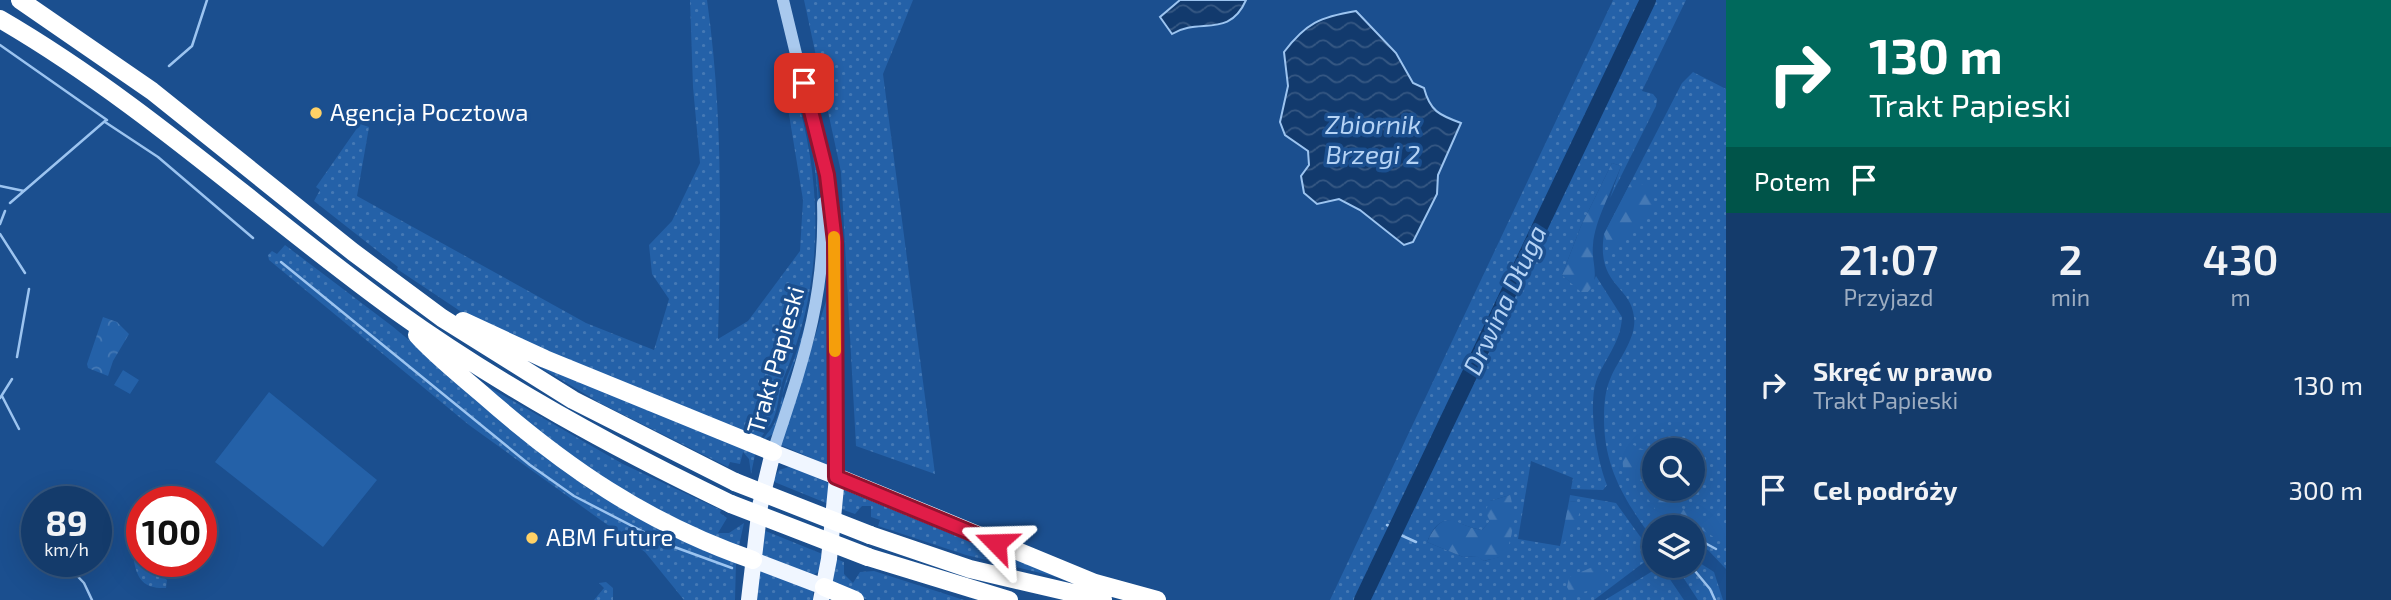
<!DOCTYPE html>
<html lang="pl">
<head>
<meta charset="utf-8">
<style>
  body { margin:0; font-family:"Exo 2",sans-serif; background:#214673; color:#f1f3f6; height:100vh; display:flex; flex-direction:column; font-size:26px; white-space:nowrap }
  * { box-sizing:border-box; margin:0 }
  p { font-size:23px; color:#9dadc1 }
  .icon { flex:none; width:38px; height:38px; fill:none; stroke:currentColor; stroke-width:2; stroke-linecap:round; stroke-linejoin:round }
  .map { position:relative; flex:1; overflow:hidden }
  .side { display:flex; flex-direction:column; background:#143b6b; width:665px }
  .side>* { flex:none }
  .banner { background:#00695c; color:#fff; overflow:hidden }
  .fabs { position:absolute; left:1642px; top:438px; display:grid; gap:14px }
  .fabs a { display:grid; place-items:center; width:63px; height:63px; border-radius:50%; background:#143b6b; box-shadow:0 7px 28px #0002,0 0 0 2px #33557e; font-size:35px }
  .speed { position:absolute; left:21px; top:486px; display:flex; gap:14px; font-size:35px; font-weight:700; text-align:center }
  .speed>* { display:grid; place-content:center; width:91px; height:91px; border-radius:50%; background:#143b6b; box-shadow:0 7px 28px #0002,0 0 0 2px #33557e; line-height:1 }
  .speed small { font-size:18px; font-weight:400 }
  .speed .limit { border:10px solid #d22; background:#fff; color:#111 }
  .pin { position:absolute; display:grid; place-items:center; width:60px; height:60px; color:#fff; margin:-30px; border-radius:14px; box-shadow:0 4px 10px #0006 }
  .me { position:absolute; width:77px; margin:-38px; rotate:292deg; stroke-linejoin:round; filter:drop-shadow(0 0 5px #0008) }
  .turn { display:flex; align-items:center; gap:24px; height:147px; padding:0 28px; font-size:32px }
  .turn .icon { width:91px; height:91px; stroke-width:2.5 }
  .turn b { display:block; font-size:49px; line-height:60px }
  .then { display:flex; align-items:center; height:66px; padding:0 28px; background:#0003; gap:14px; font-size:26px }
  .eta { display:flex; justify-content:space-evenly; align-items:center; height:119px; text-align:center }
  .eta b { font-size:42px; font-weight:600; line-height:49px }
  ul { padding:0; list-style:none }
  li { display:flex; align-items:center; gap:21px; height:105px; padding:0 28px }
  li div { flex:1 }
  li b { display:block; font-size:26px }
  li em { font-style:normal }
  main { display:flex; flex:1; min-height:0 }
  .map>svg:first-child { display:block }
  .grass { fill:url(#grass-dots); fill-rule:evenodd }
  .forest { fill:url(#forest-firs) }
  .park { fill:url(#park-crowns) }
  .pitch { fill:#2461a8 }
  .water { fill:url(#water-waves); stroke:#9cc4f0; stroke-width:2 }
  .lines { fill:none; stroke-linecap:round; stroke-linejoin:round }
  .stream { stroke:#9cc4f0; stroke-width:2.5 }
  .river { stroke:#123a6d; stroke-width:16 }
  .tertiary { stroke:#a9c9ee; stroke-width:12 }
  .primary { stroke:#f0f6ff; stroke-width:16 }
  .motorway { stroke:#fff; stroke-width:18 }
  .motorway-bridge { stroke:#fff; stroke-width:18 }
  .route-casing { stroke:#92132f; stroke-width:18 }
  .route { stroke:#e11d48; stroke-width:12 }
  .slow { stroke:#f59e0b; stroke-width:12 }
  .poi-dot { fill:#ffd166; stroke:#1b4f8f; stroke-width:2.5 }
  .labels { text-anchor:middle; stroke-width:7; stroke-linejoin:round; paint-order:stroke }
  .poi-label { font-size:24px; fill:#fff; stroke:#1b4f8f; text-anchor:start }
  .street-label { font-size:24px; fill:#fff; stroke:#1b4f8f }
  .water-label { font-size:26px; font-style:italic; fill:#b5d3f5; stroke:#1b4f8f }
</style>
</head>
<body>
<main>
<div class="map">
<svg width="1726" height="600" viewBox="0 0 1726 600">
  <defs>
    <pattern id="grass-dots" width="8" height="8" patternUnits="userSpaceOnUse" patternTransform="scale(1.75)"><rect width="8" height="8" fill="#2461a8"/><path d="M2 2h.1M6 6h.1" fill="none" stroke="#4579b5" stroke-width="1.8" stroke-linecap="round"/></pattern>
    <pattern id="forest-firs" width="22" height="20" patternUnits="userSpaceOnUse" patternTransform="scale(1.75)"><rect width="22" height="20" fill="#2461a8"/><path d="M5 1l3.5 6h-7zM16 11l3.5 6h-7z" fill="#4579b5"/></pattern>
    <pattern id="park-crowns" width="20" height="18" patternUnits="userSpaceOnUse" patternTransform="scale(1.75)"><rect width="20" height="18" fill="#2461a8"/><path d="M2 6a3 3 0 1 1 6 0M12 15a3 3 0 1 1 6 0" fill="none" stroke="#4579b5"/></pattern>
    <pattern id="water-waves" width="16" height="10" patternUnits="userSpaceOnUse" patternTransform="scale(1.75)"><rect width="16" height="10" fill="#123a6d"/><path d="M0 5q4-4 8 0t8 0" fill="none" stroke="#365883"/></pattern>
  </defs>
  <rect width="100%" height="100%" fill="#1b4f8f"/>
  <path class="grass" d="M690 0H707C723 113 721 225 718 339L748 321 800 251 803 200 785 90 794 88C824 185 824 283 784 377 778 392 779 410 771 424 767 430 762 435 759 441L472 319 397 269 398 267 314 201 320 190 316 187 360 124 369 127 357 196 586 323 654 350 669 299 652 274 649 245 672 221 700 163 693 87Z
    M804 0H913L883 74 935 474 856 446 841 172Z
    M1613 0H1686L1642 91 1653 94 1657 99 1656 106 1610 198 1621 166 1612 163 1581 226 1562 275 1582 292H1588L1596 276 1622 317C1621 343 1604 359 1596 382 1588 407 1597 461 1607 485L1603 490 1571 489 1573 478 1531 461 1518 539 1560 546 1577 502 1569 501 1570 495 1616 503 1647 546V560L1594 600H1330ZM1510 495 1506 549 1499 557 1484 561 1477 556 1463 557 1427 542C1442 505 1458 527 1482 530L1490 521V501Z
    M1693 72 1726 89V569L1708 550 1692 544V527H1654V541C1626 502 1604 469 1604 419 1604 404 1605 390 1611 377 1619 359 1637 337 1634 317 1631 285 1596 286 1604 234L1682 83ZM1654 450H1692V488H1654Z
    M797 88 803 95C821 175 828 250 806 330 799 353 789 373 782 396L784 400 773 434 762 441C765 435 771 430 774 424 782 409 781 392 787 377 827 283 827 184 797 88Z
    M285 245 392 326 586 487 668 535 736 563 735 600H684L645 552 469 425 269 260 268 255 272 251 277 254Z
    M827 298 829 299 832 467 781 445Z
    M513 351 756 450 751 474 749 459 743 452 740 464 730 462 728 467 600 403Z
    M473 378 623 464 721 510 720 513 727 518 718 533H729L744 523 738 550 618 494Z
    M792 466 828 483 831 505 772 481 779 470Z
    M843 489 1082 583 966 555 878 526 880 520 871 517V506H862L855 514 841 509Z
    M763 530 825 555 820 571 809 577 764 559 761 553Z
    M139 558 167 580 166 588C145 589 137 580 134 561Z
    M834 558 844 562V574L853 583 860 572 874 571 964 600H868L831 586Z
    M1692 558 1714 572 1723 600H1698L1675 565H1692Z
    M1656 569 1667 575 1684 600H1605Z
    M759 570 813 590V600H757Z
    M606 582 613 588V600H594L604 588 599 583Z"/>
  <path class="forest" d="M1612 163 1621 166C1612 191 1595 219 1593 245 1591 263 1601 278 1588 292H1581L1562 275 1581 226Z
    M1631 182 1651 186 1654 211 1617 249 1609 247 1604 234Z
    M1621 437C1644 455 1654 444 1654 477L1639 480 1629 477 1623 467Z
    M1644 484H1652C1669 508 1698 515 1726 524V545C1715 537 1692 523 1679 521 1672 519 1668 520 1661 517L1643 492Z
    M1510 495C1515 509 1515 545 1501 556 1497 559 1489 559 1484 561L1476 556 1463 557 1427 542C1445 504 1456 527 1482 530L1490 521 1485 511 1490 501Z
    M1569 501 1577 502 1580 508C1578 525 1572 534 1560 547Z
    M1595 566 1607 571 1606 578 1595 589 1571 595 1567 587 1569 577Z"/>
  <path class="park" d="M103 317 117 322 129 334 113 361 108 376 88 368 87 364Z"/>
  <path class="pitch" d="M123 370 139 380 130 394 114 385Z
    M269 392 377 480 323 547 215 462Z"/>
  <path class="water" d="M1180 0H1246C1229 39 1199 17 1172 34L1160 17Z
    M1356 11 1396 53 1413 83 1424 88C1430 111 1439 115 1461 123L1438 175 1437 194 1413 242 1404 245 1360 210 1339 199 1317 204 1304 193 1301 176 1309 165 1308 151 1285 135 1280 122 1288 86 1284 52C1306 23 1320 17 1356 11Z"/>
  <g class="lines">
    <path class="stream" d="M0 45 107 120
      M169 66 192 46 207 0
      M105 122 158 157 253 238
      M0 186 24 191
      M10 203 105 121
      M0 224 5 211
      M0 234 25 273
      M281 262 530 465 574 496 669 545 732 568
      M17 357 29 289
      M2 396 19 429
      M0 398 12 379
      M1387 525 1396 529
      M1394 532 1416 542
      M1692 536 1716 549
      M64 562 84 583 92 600
      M1690 565 1710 589 1715 600"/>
    <path class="river" d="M1362 600 1648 0"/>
    <path class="tertiary" d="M783 0 830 195 835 242 837 477
      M773 452C802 363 826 299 823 203"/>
    <path class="primary" d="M753 560 824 587
      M749 600 760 506 773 452 837 477 829 559 821 600"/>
    <path class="motorway" d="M20 0 152 91 353 252 442 318 573 400 735 482
      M0 19C143 102 263 215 396 311 502 387 614 448 731 504
      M463 321 545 359 773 452
      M417 335C436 356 459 374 481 393 565 467 646 523 753 560
      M837 477 1095 583 1157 600
      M870 535 970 569 1103 600
      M868 557 1009 600
      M824 587 855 600"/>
    <path class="motorway-bridge" d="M735 482 870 535
      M731 504 868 557"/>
  </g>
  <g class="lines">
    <defs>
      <path id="route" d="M804 83 827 175 835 242 836 477 996 543"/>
    </defs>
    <use href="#route" class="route-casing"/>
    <use href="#route" class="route"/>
    <path class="slow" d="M834 237 835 351"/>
  </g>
  <g class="poi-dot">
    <circle cx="316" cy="113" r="7"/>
    <circle cx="532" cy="538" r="7"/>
  </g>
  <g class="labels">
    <g class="poi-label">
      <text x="330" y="121">Agencja Pocztowa</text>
      <text x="546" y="546">ABM Future</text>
    </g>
    <g class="street-label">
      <text transform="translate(776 360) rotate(-74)" y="8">Trakt Papieski</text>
    </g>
    <g class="water-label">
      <text x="1373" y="134">Zbiornik<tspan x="1373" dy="30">Brzegi 2</tspan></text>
      <text transform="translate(1505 300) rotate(-65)" y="9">Drwina Długa</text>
    </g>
  </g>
</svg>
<div class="fabs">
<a><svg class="icon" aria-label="search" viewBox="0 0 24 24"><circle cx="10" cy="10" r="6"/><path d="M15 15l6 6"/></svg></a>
<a><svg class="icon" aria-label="layers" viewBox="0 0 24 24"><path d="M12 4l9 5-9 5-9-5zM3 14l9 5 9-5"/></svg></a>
</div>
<div class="speed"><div>89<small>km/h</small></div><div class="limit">100</div></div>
<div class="pin" style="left:804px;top:83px;background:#d93025"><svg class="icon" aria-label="arrive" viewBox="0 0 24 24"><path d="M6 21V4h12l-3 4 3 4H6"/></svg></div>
<svg class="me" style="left:996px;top:543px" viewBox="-20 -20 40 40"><path d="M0-17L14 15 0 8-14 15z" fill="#e11d48" stroke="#fff" stroke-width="4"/></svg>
</div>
<section class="side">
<div class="banner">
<div class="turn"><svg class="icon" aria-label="right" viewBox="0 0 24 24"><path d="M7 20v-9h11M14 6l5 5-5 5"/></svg><div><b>130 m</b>Trakt Papieski</div></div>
<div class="then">Potem<svg class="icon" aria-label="arrive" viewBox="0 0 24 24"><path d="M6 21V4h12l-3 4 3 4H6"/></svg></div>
</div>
<div class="eta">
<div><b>21:07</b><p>Przyjazd</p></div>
<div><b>2</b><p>min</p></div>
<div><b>430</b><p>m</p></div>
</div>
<ul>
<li><svg class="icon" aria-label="right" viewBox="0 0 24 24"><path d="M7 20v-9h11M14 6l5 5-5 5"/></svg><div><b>Skręć w prawo</b><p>Trakt Papieski</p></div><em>130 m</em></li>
<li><svg class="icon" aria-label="arrive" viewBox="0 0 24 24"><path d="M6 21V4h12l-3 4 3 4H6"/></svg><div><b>Cel podróży</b></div><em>300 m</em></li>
</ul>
</section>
</main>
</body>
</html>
